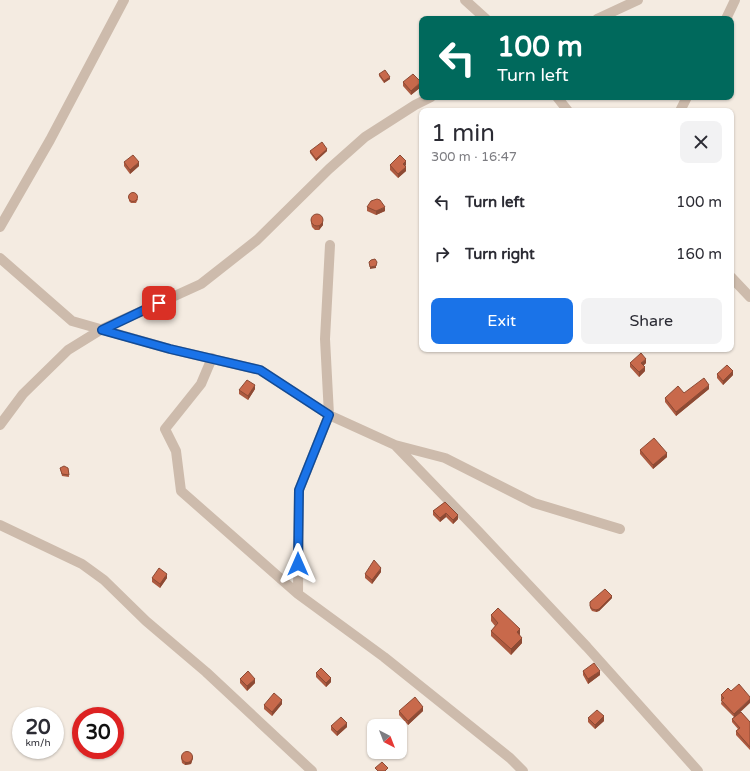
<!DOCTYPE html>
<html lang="en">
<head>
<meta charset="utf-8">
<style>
  body { margin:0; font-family:"Varela Round",sans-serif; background:#f2f2f3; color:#2b2b33; height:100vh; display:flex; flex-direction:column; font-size:15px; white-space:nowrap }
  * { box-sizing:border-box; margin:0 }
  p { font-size:13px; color:#7c7c81 }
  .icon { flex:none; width:22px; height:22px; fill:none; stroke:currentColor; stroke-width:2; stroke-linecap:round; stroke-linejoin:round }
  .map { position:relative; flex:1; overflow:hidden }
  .drawer { position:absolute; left:419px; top:108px; width:315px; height:244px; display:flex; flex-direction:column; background:#fff; border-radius:8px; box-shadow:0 1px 3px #0004 }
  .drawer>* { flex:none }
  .banner { position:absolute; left:419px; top:16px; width:315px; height:84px; border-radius:8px; box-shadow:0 1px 3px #0004; background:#00695c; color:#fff; overflow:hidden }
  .needle { width:26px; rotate:138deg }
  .controls { position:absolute; left:367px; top:719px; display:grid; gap:8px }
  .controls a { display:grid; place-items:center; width:40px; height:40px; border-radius:8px; background:#fff; box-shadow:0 1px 3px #0004; font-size:20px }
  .speed { position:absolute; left:12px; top:707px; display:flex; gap:8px; font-size:20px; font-weight:700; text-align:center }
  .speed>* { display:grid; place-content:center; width:52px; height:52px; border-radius:50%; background:#fff; box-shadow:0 1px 3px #0004; line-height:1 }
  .speed small { font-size:10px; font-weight:400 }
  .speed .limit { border:6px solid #d22; background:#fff; color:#111 }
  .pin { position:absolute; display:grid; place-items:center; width:34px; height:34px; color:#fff; margin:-17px; border-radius:8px; box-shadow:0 2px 6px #0006 }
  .me { position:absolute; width:44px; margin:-22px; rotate:0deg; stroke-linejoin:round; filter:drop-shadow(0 0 3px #0008) }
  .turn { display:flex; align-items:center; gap:14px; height:84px; padding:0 12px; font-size:18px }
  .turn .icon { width:52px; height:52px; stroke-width:2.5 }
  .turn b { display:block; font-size:28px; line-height:34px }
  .round { display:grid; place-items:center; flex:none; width:42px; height:42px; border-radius:8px; background:#f2f2f3 }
  .summary { display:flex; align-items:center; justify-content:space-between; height:68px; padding:0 12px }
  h1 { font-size:24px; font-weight:600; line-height:30px }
  .button { display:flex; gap:8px; margin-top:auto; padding:8px 12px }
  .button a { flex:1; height:46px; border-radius:8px; background:#1a73e8; color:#fff; font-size:16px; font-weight:600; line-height:46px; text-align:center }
  .button a+a { background:#f2f2f3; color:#2b2b33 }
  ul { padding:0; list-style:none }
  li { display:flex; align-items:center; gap:12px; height:52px; padding:0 12px }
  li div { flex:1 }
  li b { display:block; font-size:15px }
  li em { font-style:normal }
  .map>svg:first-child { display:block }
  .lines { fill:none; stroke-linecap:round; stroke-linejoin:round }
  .street { stroke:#cdbbac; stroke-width:10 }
  .wall { fill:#ac5a40 }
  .shaded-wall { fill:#8c4a34 }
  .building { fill:#c8694b; stroke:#8c4a34 }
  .route-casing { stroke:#114b97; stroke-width:10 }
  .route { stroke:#1a73e8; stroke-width:7 }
</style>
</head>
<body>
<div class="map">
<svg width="750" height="771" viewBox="0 0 750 771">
  <rect width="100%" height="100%" fill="#f4ebe1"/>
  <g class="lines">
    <path class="street" d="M465 0 486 19
      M597 19 638 0
      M726 19 735 0
      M557 97 568 111
      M680 111 687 97
      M0 227 50 140 124 0
      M0 258 72 321 170 349 260 370 329 415 395 445 478 531 587 647 698 771
      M731 277 750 297
      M212 358 201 384 165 429 176 451 181 491 298 594 384 657 510 758 523 771
      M0 425 23 394 68 350 102 329 201 284 257 240 329 169 365 137 415 105 431 97
      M395 445 445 458 534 503 620 529
      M0 525 82 564 104 580 146 621 206 672 312 771
      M298 594 299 490 329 415 325 339 330 245"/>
  </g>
  <path class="wall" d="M379 74 390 79 384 83 379 76Z
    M403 82 421 87 411 95 403 86Z
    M310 151H327L316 161 310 153Z
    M124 162 139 166 130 174 124 166Z
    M390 165H406L405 166 406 171 398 178 390 170Z
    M129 194 138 199 136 203H131L129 201Z
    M367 207 385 211 376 215 367 211Z
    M311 219 323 225 319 230H315L312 227 311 223Z
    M630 363H646L643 366 645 371 639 377 630 367Z
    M717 374 733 375 723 385 717 378Z
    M255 389 248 400 239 394V390Z
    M709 389 676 416 665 402V398L684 393Z
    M640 450 667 457 653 469 640 454Z
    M60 468H68L69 477 62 476Z
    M445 502 458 519 453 524 446 517 440 522 433 515V511Z
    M381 572 372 584 365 578V574Z
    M152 578H167L160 588 152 582Z
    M612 598 599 611 596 612 592 611 590 608V602Z
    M491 615 520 634 519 635 522 643 511 655 491 636V631L495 626 491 621Z
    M583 671 600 675 588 684 583 675Z
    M316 673 331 682 326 687 316 677Z
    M240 679 255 683 247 691 240 683Z
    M721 695 741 712 750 722V750L736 735V731L738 729 732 722V719L734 717 721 704 722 699H721Z
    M282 704 272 716 264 709V705Z
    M399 711H423L408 725 399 715Z
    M588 718 604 721 595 729 588 722Z
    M331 726 347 727 337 736 331 730Z
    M181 757 193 758 191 764 185 765 182 763Z"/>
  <path class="shaded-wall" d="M390 77V79L384 83V81Z
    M421 82V87L411 95V91Z
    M327 149V151L316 161V159Z
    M406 161V165L403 168V164Z
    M139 162V166L130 174V170Z
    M406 167V171L398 178V174Z
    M385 207V211L376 215V211Z
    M323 221V225L319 230V226Z
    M376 266V268L370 269V267Z
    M646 359V363L641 368V363Z
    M645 367V371L639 377V372Z
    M733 371V375L723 385V381Z
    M255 385V389L248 400V396Z
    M709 385V389L676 416V412Z
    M667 453V457L653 469V465Z
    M446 513V517L440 522V518Z
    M458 515V519L453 524V520Z
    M381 568V572L372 584V580Z
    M167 574V578L160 588V584Z
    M612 596V598L599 611 596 612V610Z
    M520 629V634L517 638V632Z
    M522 638V643L511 655V649Z
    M600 671V675L588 684V679Z
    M331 678V682L326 687V683Z
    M255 679V683L247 691V686Z
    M750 699V703L734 718V714Z
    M282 700V704L272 716V712Z
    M423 707V711L408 725V721Z
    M604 716V721L595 729V725Z
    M347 723V727L337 736V732Z
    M193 756V758L191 764 185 765V763Z"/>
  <path class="building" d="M385 70 390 77 384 81 379 74Z
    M413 74 421 82 411 91 403 82Z
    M322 142 327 149 316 159 310 151Z
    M133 155 139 162 130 170 124 162Z
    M400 155 406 161 403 164 406 167 398 174 390 165Z
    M128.5 197a4.5 4.5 0 1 1 9 0a4.5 4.5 0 1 1-9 0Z
    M377 199 380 200 385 207 376 211 367 207 371 201Z
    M311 220a6 6 0 1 1 12 0a6 6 0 1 1-12 0Z
    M375 259 377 262 376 266 370 267 369 262 371 260Z
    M641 353 646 359 641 363 645 367 639 372 630 363Z
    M727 365 733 371 723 381 717 374Z
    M704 378 709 385 676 412 665 398 678 386 684 393Z
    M247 380 255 385 248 396 239 390Z
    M654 438 667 453 653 465 640 450Z
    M64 466 68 468 69 475 62 474 60 468Z
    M445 502 458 515 453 520 446 513 440 518 433 511Z
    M374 560 381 568 372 580 365 574Z
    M159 568 167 574 160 584 152 578Z
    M605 589 612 596 599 609 596 610 592 609 590 606V602Z
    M498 608 520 629 517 632 522 638 511 649 491 631 498 623 491 615Z
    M594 663 600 671 588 679 583 671Z
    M321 668 331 678 326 683 316 673Z
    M248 671 255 679 247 686 240 679Z
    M739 684 750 697V699L734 714 721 700 724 698 721 695 728 688 731 691Z
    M274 693 282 700 272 712 264 705Z
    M415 697 423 707 408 721 399 711Z
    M597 710 604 716 595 725 588 718Z
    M741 712 750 722V747L736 731 740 728 732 719Z
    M341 717 347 723 337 732 331 726Z
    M181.5 757a5.5 5.5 0 1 1 11 0a5.5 5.5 0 1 1-11 0Z
    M382 762 388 768 385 771H378L375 768Z"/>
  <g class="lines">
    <defs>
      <path id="route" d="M159 303 102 330 170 349 260 370 329 415 299 490 298 564"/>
    </defs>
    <use href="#route" class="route-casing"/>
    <use href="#route" class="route"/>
  </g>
</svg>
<div class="controls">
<a><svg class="needle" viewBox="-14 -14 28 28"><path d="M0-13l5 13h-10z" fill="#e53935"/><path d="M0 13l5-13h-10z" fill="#7c7c81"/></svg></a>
</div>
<div class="speed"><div>20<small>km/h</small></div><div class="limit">30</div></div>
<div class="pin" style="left:159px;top:303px;background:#d93025"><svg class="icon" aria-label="arrive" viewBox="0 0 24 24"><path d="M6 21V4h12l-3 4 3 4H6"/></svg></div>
<svg class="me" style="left:298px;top:564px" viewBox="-20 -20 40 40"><path d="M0-17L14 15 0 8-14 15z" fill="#1a73e8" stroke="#fff" stroke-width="4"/></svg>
<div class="banner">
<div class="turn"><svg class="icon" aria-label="left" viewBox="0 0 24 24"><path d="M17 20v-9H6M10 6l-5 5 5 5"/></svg><div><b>100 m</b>Turn left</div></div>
</div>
<section class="drawer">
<div class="summary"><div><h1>1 min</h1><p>300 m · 16:47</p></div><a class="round"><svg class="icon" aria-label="close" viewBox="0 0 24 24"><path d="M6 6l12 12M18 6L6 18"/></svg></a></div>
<ul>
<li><svg class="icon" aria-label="left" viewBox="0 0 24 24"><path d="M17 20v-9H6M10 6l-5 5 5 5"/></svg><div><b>Turn left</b></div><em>100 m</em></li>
<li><svg class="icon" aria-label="right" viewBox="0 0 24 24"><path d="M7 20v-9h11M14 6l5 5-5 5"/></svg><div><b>Turn right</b></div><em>160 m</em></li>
</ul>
<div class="button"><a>Exit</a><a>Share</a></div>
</section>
</div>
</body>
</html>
